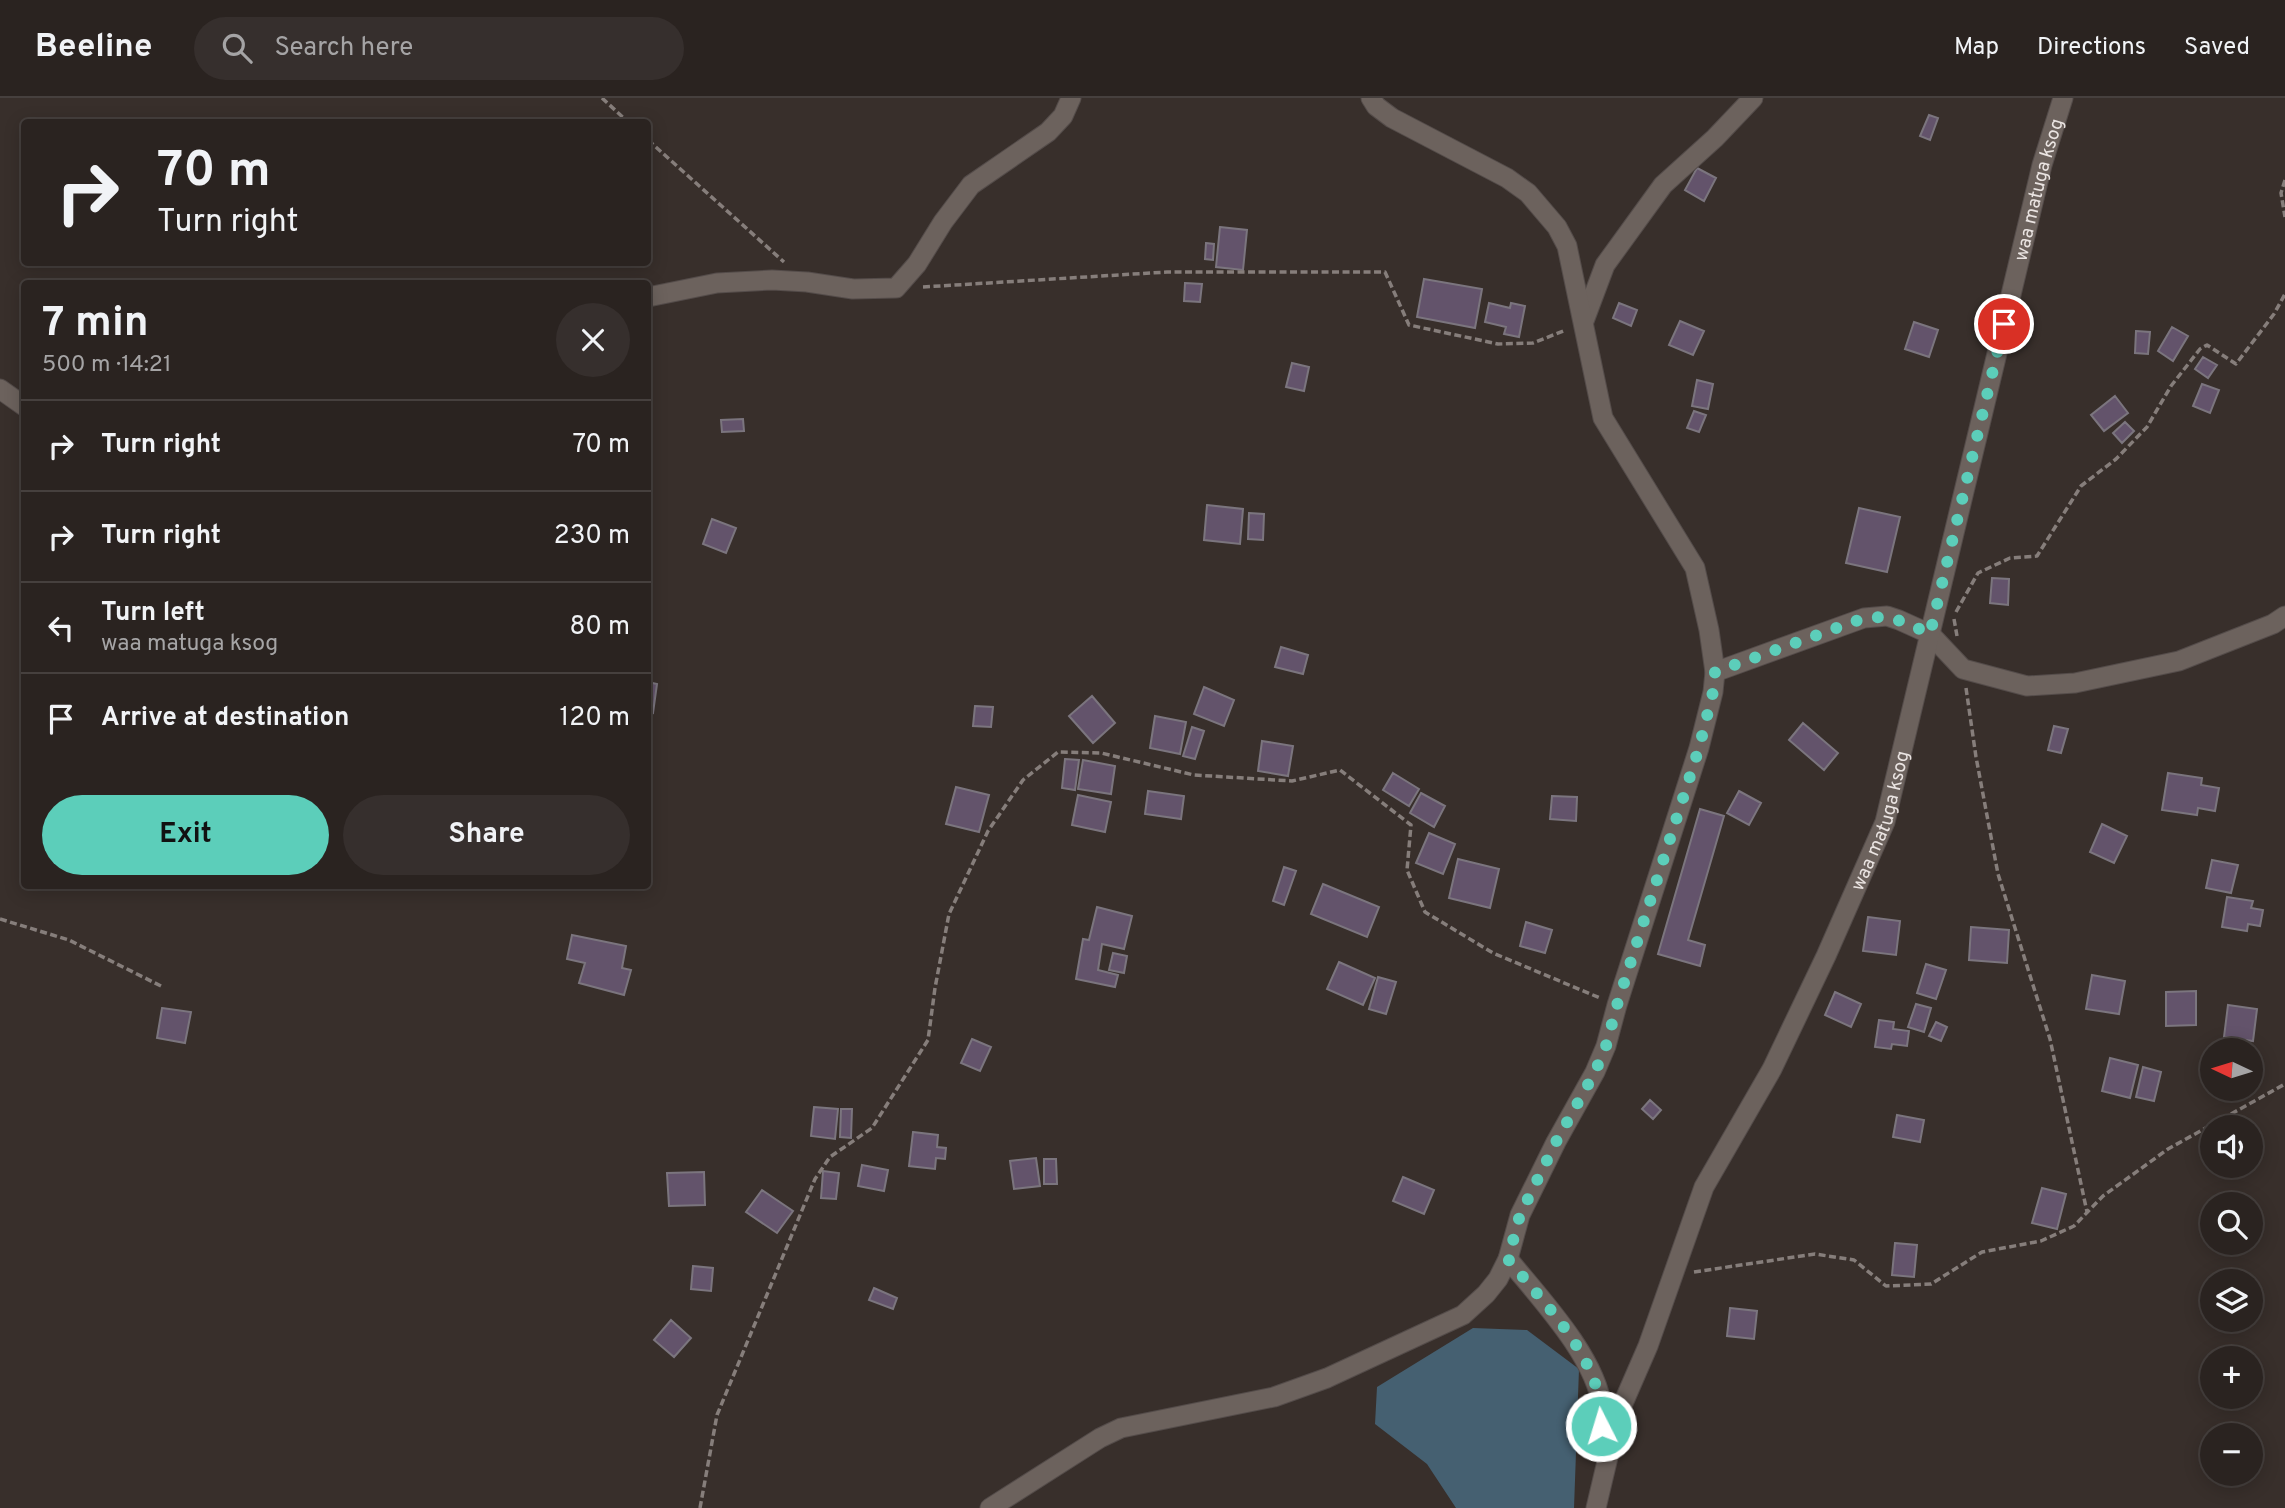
<!DOCTYPE html>
<html lang="en">
<head>
<meta charset="utf-8">
<style>
  body { margin:0; font-family:Overpass,sans-serif; background:#362f2d; color:#f1f3f6; height:100vh; display:flex; flex-direction:column; font-size:26px; white-space:nowrap }
  * { box-sizing:border-box; margin:0 }
  p { font-size:23px; color:#a5a4a5 }
  .icon { flex:none; width:38px; height:38px; fill:none; stroke:currentColor; stroke-width:2; stroke-linecap:round; stroke-linejoin:round }
  .map { position:relative; flex:1; overflow:hidden }
  .side { position:absolute; left:21px; top:182px; width:630px; height:609px; display:flex; flex-direction:column; background:#2a2320; border-radius:7px; box-shadow:0 4px 18px #0003,0 0 0 2px #46403e }
  .side>* { flex:none }
  .guide { position:absolute; left:21px; top:21px; width:630px; height:147px; border-radius:7px; box-shadow:0 4px 18px #0003,0 0 0 2px #46403e; background:#2a2320; color:#f1f3f6; overflow:hidden }
  .needle { width:46px; rotate:274deg }
  .fabs { position:absolute; left:2200px; top:940px; display:grid; gap:14px }
  .fabs a { display:grid; place-items:center; width:63px; height:63px; border-radius:50%; background:#2a2320; box-shadow:0 4px 18px #0003,0 0 0 2px #46403e; font-size:35px }
  .pin { position:absolute; display:grid; place-items:center; width:60px; height:60px; color:#fff; margin:-30px; border:4px solid #fff; border-radius:50%; box-shadow:0 2px 7px #0007 }
  .me { position:absolute; width:77px; margin:-38px; rotate:355deg; stroke-linejoin:round; filter:drop-shadow(0 0 5px #0008) }
  .turn { display:flex; align-items:center; gap:24px; height:147px; padding:0 21px; font-size:32px }
  .turn .icon { width:91px; height:91px; stroke-width:2.5 }
  .turn b { display:block; font-size:49px; line-height:60px }
  .round { display:grid; place-items:center; flex:none; width:74px; height:74px; border-radius:37px; background:#362f2d }
  .headline { display:flex; align-items:center; justify-content:space-between; height:119px; padding:0 21px }
  h1 { font-size:42px; font-weight:700; line-height:52px }
  .button { display:flex; gap:14px; margin-top:auto; padding:14px 21px }
  .button a { flex:1; height:80px; border-radius:42px; background:#5cceba; color:#111; font-size:28px; font-weight:700; line-height:80px; text-align:center }
  .button a+a { background:#362f2d; color:#f1f3f6 }
  ul { padding:0; list-style:none }
  li { display:flex; align-items:center; gap:21px; height:91px; padding:0 21px; border-top:2px solid #46403e }
  li div { flex:1 }
  li b { display:block; font-size:26px }
  li em { font-style:normal }
  header { display:flex; align-items:center; gap:42px; box-sizing:border-box; height:98px; padding:0 35px; background:#2a2320; border-bottom:2px solid #46403e }
  header strong { font-size:33px }
  nav { display:flex; gap:38px; margin-inline-start:auto; font-size:24px }
  .search { width:490px; height:63px; background:#362f2d; display:flex; align-items:center; gap:18px; box-sizing:border-box; padding:0 24px; border-radius:38px; color:#a5a4a5; font-size:26px }
  .map>svg:first-child { display:block }
  .water { fill:#456071 }
  .building { fill:#63536b; stroke:#7b757e; stroke-width:2 }
  .lines { fill:none; stroke-linecap:round; stroke-linejoin:round }
  .minor-casing { stroke:#544c4a; stroke-width:21 }
  .path { stroke:#867e7b; stroke-width:3.5; stroke-dasharray:7 3.5; stroke-linecap:butt }
  .minor { stroke:#6c625d; stroke-width:19 }
  .route { stroke:#5cceba; stroke-width:12; stroke-dasharray:0 21.6 }
  .labels { text-anchor:middle; stroke-width:5; stroke-linejoin:round; paint-order:stroke }
  .street-label { font-size:19px; fill:#eae4e2; stroke:#1c1816 }
</style>
</head>
<body>
<header>
<strong>Beeline</strong>
<div class="search"><svg class="icon" aria-label="search" viewBox="0 0 24 24"><circle cx="10" cy="10" r="6"/><path d="M15 15l6 6"/></svg>Search here</div>
<nav><a>Map</a><a>Directions</a><a>Saved</a></nav>
</header>
<div class="map">
<svg width="2285" height="1410" viewBox="0 0 2285 1410">
  <rect width="100%" height="100%" fill="#382f2b"/>
  <path class="water" d="M1473 1230 1527 1232 1579 1271 1574 1410H1456L1427 1366 1375 1326 1377 1289Z"/>
  <path class="building" d="M1929 17 1938 20 1930 42 1920 38Z
    M1697 70 1716 80 1704 103 1685 92Z
    M1220 129 1247 132 1243 172 1216 169Z
    M1206 145 1214 146 1213 162 1205 161Z
    M1424 181 1482 191 1475 230 1417 219Z
    M1185 185 1202 186 1200 204 1184 203Z
    M1489 205 1510 210 1511 205 1525 208 1519 239 1504 236 1506 229 1485 224Z
    M1619 205 1637 212 1631 228 1613 220Z
    M1680 223 1704 233 1693 257 1669 247Z
    M1914 224 1938 232 1929 259 1905 251Z
    M2172 229 2188 238 2173 263 2158 253Z
    M2136 233 2150 234 2148 256 2135 255Z
    M2203 259 2217 267 2208 280 2195 271Z
    M1292 265 1309 269 1304 293 1286 289Z
    M1697 282 1713 286 1708 311 1692 308Z
    M2202 286 2219 292 2210 315 2193 308Z
    M2115 298 2128 315 2104 333 2091 317Z
    M1694 313 1706 317 1699 334 1687 330Z
    M743 321 744 333 722 334 721 322Z
    M2125 324 2134 333 2122 345 2113 335Z
    M1207 407 1243 411 1240 446 1204 442Z
    M1859 410 1900 419 1887 474 1846 465Z
    M1249 415 1264 416 1263 442 1248 441Z
    M712 421 736 430 726 455 703 446Z
    M1992 480 2009 481 2008 507 1990 505Z
    M1281 549 1308 557 1303 576 1275 569Z
    M648 584 657 586 653 615 648 614Z
    M1204 589 1234 602 1224 628 1194 616Z
    M1092 598 1115 625 1093 645 1069 618Z
    M975 608 993 609 991 629 973 628Z
    M1155 618 1186 624 1180 656 1150 650Z
    M1803 625 1838 655 1824 672 1789 642Z
    M2054 628 2068 631 2061 655 2048 652Z
    M1192 629 1204 633 1195 661 1183 658Z
    M1262 643 1293 648 1288 678 1258 673Z
    M1065 661 1079 662 1075 692 1062 690Z
    M1083 662 1115 668 1111 696 1078 691Z
    M1393 675 1419 691 1409 708 1383 692Z
    M2168 675 2202 680 2201 687 2219 690 2215 713 2198 710 2197 717 2162 712Z
    M956 689 989 697 979 734 946 726Z
    M1148 693 1184 698 1181 721 1145 716Z
    M1739 693 1761 705 1749 727 1727 715Z
    M1421 695 1445 708 1434 729 1410 715Z
    M1078 697 1111 704 1105 734 1072 727Z
    M1552 698 1577 699 1576 723 1550 721Z
    M1700 711 1724 718 1688 842 1705 847 1700 868 1658 856Z
    M2102 726 2127 738 2114 765 2090 754Z
    M1429 735 1455 746 1443 776 1416 765Z
    M1458 761 1499 771 1490 810 1449 800Z
    M2212 762 2238 767 2231 795 2206 790Z
    M1284 769 1296 773 1284 807 1273 803Z
    M1323 786 1379 809 1367 839 1311 816Z
    M2227 799 2253 803 2251 810 2263 812 2260 828 2248 826 2247 833 2222 829Z
    M1097 809 1132 818 1124 851 1102 846 1098 872 1118 877 1115 889 1076 881 1083 841 1089 842Z
    M1868 819 1900 823 1896 857 1863 853Z
    M1526 824 1552 832 1545 855 1520 848Z
    M1971 829 2009 832 2007 865 1969 862Z
    M572 837 626 848 622 870 631 872 624 897 579 885 585 865 567 861Z
    M1113 855 1127 858 1124 875 1109 872Z
    M1339 864 1375 880 1363 907 1327 891Z
    M1926 866 1946 872 1936 901 1917 895Z
    M2092 877 2125 883 2119 916 2086 911Z
    M1378 879 1396 884 1386 916 1369 911Z
    M2196 893V927L2166 928V894Z
    M1835 894 1861 906 1851 929 1825 917Z
    M1916 906 1931 910 1924 934 1908 929Z
    M2228 907 2257 911 2253 943 2224 939Z
    M162 910 191 914 185 945 157 940Z
    M1879 922 1894 924 1893 931 1909 933 1907 948 1892 946 1891 951 1875 949Z
    M1936 924 1947 929 1941 943 1929 938Z
    M972 941 991 949 980 973 961 965Z
    M2110 960 2138 967 2130 1000 2102 993Z
    M2143 969 2161 974 2154 1003 2136 999Z
    M1650 1002 1661 1012 1653 1021 1642 1011Z
    M814 1009 838 1011 835 1041 811 1038Z
    M841 1011H852L851 1040 840 1039Z
    M1897 1017 1924 1022 1920 1044 1893 1039Z
    M913 1034 938 1037 937 1049 946 1050 945 1061 936 1060 935 1071 909 1068Z
    M1036 1060 1040 1088 1014 1091 1010 1063Z
    M1044 1061H1056L1057 1086H1044Z
    M862 1067 888 1072 884 1093 858 1088Z
    M823 1073 839 1075 836 1101 821 1100Z
    M704 1074 705 1107 669 1108 667 1075Z
    M1403 1079 1434 1092 1424 1116 1393 1103Z
    M2042 1090 2066 1096 2057 1131 2032 1125Z
    M762 1092 793 1113 777 1135 746 1114Z
    M1895 1145 1917 1147 1914 1179 1892 1177Z
    M693 1168 713 1170 711 1193 691 1191Z
    M874 1190 897 1200 893 1211 869 1202Z
    M1730 1210 1757 1213 1754 1241 1727 1238Z
    M671 1222 691 1240 674 1259 654 1242Z"/>
  <g class="lines">
    <defs>
      <g id="minor">
        <path d="M648 199 717 185 772 182 807 184 853 191 896 190 917 166 943 124 971 87 1048 34 1063 18 1071 0"/>
        <path d="M1584 223 1605 167 1663 87 1715 40 1753 0"/>
        <path d="M0 291 24 308"/>
        <path d="M1715 574 1864 520 1887 518 1899 522 1930 536 1963 571 2027 588 2075 585 2179 563 2273 526 2285 518"/>
        <path d="M1508 1161C1539 1199 1597 1260 1602 1310 1603 1324 1600 1340 1599 1353"/>
        <path d="M990 1410 1100 1340 1121 1330 1274 1299 1327 1280 1463 1217 1486 1196 1498 1181 1508 1161 1520 1117 1556 1044 1595 974 1606 948 1617 907 1699 650 1713 594 1715 574 1709 532 1695 470 1603 320 1567 148 1557 129 1528 95 1507 80 1392 20 1376 8 1371 0"/>
        <path id="s1" d="M1596 1410 1618 1317 1648 1248 1704 1089 1772 971 1826 858 1885 724 2042 67 2063 0"/>
      </g>
    </defs>
    <use href="#minor" class="minor-casing"/>
    <path class="path" d="M602 0 628 24
      M648 42 784 164
      M2285 82 2281 95 2285 119
      M923 189 1167 174H1385L1409 227 1498 246 1533 245 1566 232
      M1956 514 1978 475 2010 460 2037 458 2081 388 2116 361 2147 329 2171 288 2200 251 2207 247 2236 266 2274 216 2285 196
      M1954 521 1957 538
      M1966 590 1976 659 1998 776 2050 941 2087 1114
      M0 821 69 842 161 888
      M1694 1174 1815 1156 1854 1162 1886 1188 1931 1186 1982 1154 2041 1143 2074 1128 2103 1098 2168 1051 2285 986
      M700 1410 717 1317 815 1081 830 1059 872 1030 928 942 935 890 949 816 988 733 1023 682 1058 654 1101 655 1194 677 1292 683 1340 672 1411 727 1407 772 1425 814 1493 855 1600 900"/>
    <use href="#minor" class="minor"/>
  </g>
  <g class="lines">
    <path class="route" d="M1601 1328C1606 1265 1545 1207 1508 1161L1520 1117 1556 1044 1595 974 1606 948 1617 907 1699 650 1713 594 1715 574 1864 520C1892 517 1905 524 1930 536L2004 226"/>
  </g>
  <g class="labels">
    <g class="street-label">
      <text dy="7" stroke="none"><textPath href="#s1" startOffset="1398">waa matuga ksog</textPath></text>
      <text dy="7" stroke="none"><textPath href="#s1" startOffset="747">waa matuga ksog</textPath></text>
    </g>
  </g>
</svg>
<div class="fabs">
<a><svg class="needle" viewBox="-14 -14 28 28"><path d="M0-13l5 13h-10z" fill="#e53935"/><path d="M0 13l5-13h-10z" fill="#a5a4a5"/></svg></a>
<a><svg class="icon" aria-label="sound" viewBox="0 0 24 24"><path d="M4 9h4l5-4v14l-5-4H4zM17 9q2 3 0 6"/></svg></a>
<a><svg class="icon" aria-label="search" viewBox="0 0 24 24"><circle cx="10" cy="10" r="6"/><path d="M15 15l6 6"/></svg></a>
<a><svg class="icon" aria-label="layers" viewBox="0 0 24 24"><path d="M12 4l9 5-9 5-9-5zM3 14l9 5 9-5"/></svg></a>
<a>+</a>
<a>−</a>
</div>
<div class="pin" style="left:2004px;top:226px;background:#d93025"><svg class="icon" aria-label="arrive" viewBox="0 0 24 24"><path d="M6 21V4h12l-3 4 3 4H6"/></svg></div>
<svg class="me" style="left:1601px;top:1328px" viewBox="-20 -20 40 40"><circle r="17" fill="#5cceba" stroke="#fff" stroke-width="3"/><path d="M0-11L8 9 0 5-8 9z" fill="#fff"/></svg>
<div class="guide">
<div class="turn"><svg class="icon" aria-label="right" viewBox="0 0 24 24"><path d="M7 20v-9h11M14 6l5 5-5 5"/></svg><div><b>70 m</b>Turn right</div></div>
</div>
<section class="side">
<div class="headline"><div><h1>7 min</h1><p>500 m · 14:21</p></div><a class="round"><svg class="icon" aria-label="close" viewBox="0 0 24 24"><path d="M6 6l12 12M18 6L6 18"/></svg></a></div>
<ul>
<li><svg class="icon" aria-label="right" viewBox="0 0 24 24"><path d="M7 20v-9h11M14 6l5 5-5 5"/></svg><div><b>Turn right</b></div><em>70 m</em></li>
<li><svg class="icon" aria-label="right" viewBox="0 0 24 24"><path d="M7 20v-9h11M14 6l5 5-5 5"/></svg><div><b>Turn right</b></div><em>230 m</em></li>
<li><svg class="icon" aria-label="left" viewBox="0 0 24 24"><path d="M17 20v-9H6M10 6l-5 5 5 5"/></svg><div><b>Turn left</b><p>waa matuga ksog</p></div><em>80 m</em></li>
<li><svg class="icon" aria-label="arrive" viewBox="0 0 24 24"><path d="M6 21V4h12l-3 4 3 4H6"/></svg><div><b>Arrive at destination</b></div><em>120 m</em></li>
</ul>
<div class="button"><a>Exit</a><a>Share</a></div>
</section>
</div>
</body>
</html>
